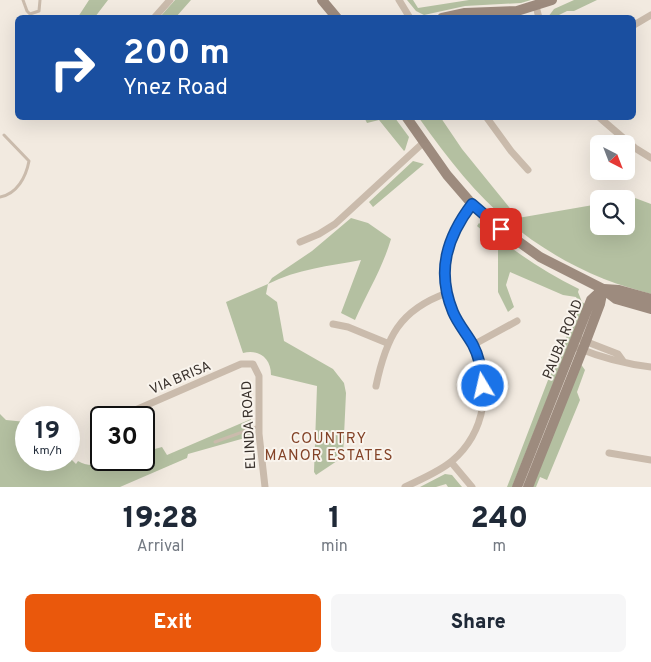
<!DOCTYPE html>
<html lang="en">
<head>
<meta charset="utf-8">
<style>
  body { margin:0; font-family:Overpass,sans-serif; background:#f6f6f7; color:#1f2937; height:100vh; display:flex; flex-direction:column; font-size:19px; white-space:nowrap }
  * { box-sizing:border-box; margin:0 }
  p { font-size:16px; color:#747a83 }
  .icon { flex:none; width:28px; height:28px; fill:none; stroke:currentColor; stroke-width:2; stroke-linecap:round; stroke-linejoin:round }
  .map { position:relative; height:487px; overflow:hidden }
  .side { display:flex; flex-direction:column; background:#fff; flex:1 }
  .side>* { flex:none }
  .guide { position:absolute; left:15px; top:15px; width:621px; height:105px; border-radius:8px; box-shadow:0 5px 20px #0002; background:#1a4fa0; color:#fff; overflow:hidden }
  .needle { width:32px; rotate:138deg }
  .tools { position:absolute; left:590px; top:135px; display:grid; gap:10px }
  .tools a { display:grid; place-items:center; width:45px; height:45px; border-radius:8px; background:#fff; box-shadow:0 5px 20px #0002; font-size:25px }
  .speed { position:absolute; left:15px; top:406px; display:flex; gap:10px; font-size:25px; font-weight:700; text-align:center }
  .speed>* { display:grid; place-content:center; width:65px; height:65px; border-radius:50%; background:#fff; box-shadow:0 5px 20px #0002; line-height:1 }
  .speed small { font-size:12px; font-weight:400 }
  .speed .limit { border:2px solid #111; border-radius:8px; background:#fff; color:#111 }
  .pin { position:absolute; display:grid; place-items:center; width:42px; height:42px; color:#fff; margin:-21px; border-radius:10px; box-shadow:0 2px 8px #0006 }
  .me { position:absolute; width:55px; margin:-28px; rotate:351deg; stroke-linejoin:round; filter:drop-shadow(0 0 4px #0008) }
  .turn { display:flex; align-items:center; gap:18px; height:105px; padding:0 25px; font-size:22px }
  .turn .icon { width:65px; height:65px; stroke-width:2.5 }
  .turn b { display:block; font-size:35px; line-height:42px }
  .eta { display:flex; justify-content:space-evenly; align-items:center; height:85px; text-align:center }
  .eta b { font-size:30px; font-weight:800; line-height:35px }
  .primary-button { display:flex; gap:10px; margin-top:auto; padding:10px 25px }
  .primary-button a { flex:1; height:58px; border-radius:8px; background:#ea580c; color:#fff; font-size:20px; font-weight:800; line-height:58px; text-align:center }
  .primary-button a+a { background:#f6f6f7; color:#1f2937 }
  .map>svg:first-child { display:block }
  .green { fill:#b4c0a1 }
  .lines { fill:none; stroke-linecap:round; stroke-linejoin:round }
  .lane { stroke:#cabbac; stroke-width:3 }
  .street { stroke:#cabbac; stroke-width:7 }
  .secondary { stroke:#9d8b7e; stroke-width:10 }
  .route-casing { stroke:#114b97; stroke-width:12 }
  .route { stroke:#1a73e8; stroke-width:9 }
  .labels { text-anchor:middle; stroke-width:4; stroke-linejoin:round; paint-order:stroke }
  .street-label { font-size:14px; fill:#38302b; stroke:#f9f4ed }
  .neighbourhood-label { font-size:15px; letter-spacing:1px; fill:#834328; stroke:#f9f4ed }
</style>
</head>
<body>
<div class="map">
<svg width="651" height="487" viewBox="0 0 651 487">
  <rect width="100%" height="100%" fill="#f2eae0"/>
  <path class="green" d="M89 0H108L95 17H78Z
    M175 0H191L176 17H160Z
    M407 0H413L418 8 469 0H531L521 3 465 6 424 15 416 11Z
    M574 0H597L574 11H567L555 17H548L554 9Z
    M369 118H395L409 137 405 150 404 151 379 120 367 123 365 119Z
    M419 118H441L462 149 518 218 599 204V226H626V199L635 198 651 204V294C635 289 619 285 604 279 517 243 472 193 419 118Z
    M413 161 424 164 373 207 369 202Z
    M351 218 368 223 391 239C383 267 367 293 355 320L341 313 361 260C329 266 297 269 268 284L266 294 277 302 284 341 333 369 344 383 346 393 343 457 316 475 314 472 317 386 271 375C271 358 259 349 243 353L226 302 268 284 272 278 312 251Z
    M479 223C511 249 542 271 579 289L578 292 582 302 585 304 512 487H507L548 380 580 305 576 297 563 295 510 272 506 285 514 307 508 312 498 292V244L477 226Z
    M580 363 585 370 577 392 580 400 547 480 540 477 536 487H531Z
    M0 414 6 420 26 422V460H69V457L76 464 78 461C91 470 109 461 123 460 130 459 137 460 144 460V452L162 447 167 455 251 419 252 436 188 454 187 458 120 487H0Z
    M445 474 452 475 462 487H448L446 484 436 487H420Z"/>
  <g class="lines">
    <path class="lane" d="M23 0 27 11 30 14 39 11 40 0
      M0 197C17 194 26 177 29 161L4 135
      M215 442 259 426"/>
    <path class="street" d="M399 0 410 18
      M536 6 539 18
      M154 18 170 0
      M634 25 651 15
      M487 118 511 151 528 170
      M600 118 635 148 651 158
      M300 242 319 234 335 224 424 142
      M333 324 348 327 387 343
      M582 340 618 354 623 361
      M473 345 517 321
      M578 348C602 358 626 364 651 367
      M376 386C386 338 399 310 447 293
      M117 418 241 364H253L259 376V434L265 487
      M96 426 101 424
      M609 453 651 460
      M451 462 472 487
      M405 487C421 479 439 472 452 461 486 432 492 385 474 346 465 328 451 313 447 292 440 257 451 231 472 204"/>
    <path class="secondary" d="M322 0 337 18
      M442 18 465 13 517 11 552 0
      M407 118 447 175 472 204 501 229 540 257 603 289 616 299 651 309
      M604 289 619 290 651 299
      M517 487 591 300 603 289
      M528 487 586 341 600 304 603 289"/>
  </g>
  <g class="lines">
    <defs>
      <path id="route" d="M483 386C482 372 480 358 473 345 467 334 458 324 453 312 436 271 447 237 472 204L501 229"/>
    </defs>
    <use href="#route" class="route-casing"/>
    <use href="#route" class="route"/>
  </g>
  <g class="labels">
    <g class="street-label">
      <text transform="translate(562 339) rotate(-68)" y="5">PAUBA ROAD</text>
      <text transform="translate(180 377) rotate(-23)" y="5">VIA BRISA</text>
      <text transform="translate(248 425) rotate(-93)" y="5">ELINDA ROAD</text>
    </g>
    <g class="neighbourhood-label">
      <text x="329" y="443">COUNTRY<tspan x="329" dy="17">MANOR ESTATES</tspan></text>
    </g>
  </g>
</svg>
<div class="tools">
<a><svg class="needle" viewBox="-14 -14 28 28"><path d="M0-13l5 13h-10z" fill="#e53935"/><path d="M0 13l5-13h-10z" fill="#747a83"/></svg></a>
<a><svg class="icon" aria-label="search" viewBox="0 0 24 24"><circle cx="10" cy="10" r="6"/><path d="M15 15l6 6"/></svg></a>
</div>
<div class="speed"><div>19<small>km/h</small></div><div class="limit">30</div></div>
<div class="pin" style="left:501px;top:229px;background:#d93025"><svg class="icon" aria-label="arrive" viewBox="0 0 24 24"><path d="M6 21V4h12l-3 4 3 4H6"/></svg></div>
<svg class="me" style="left:483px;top:386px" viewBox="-20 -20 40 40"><circle r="17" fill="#1a73e8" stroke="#fff" stroke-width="3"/><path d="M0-11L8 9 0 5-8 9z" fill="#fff"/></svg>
<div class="guide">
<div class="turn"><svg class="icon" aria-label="right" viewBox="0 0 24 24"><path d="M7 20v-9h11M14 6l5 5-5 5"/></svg><div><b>200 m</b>Ynez Road</div></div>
</div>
</div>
<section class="side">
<div class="eta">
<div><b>19:28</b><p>Arrival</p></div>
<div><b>1</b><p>min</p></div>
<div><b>240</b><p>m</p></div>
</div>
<div class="primary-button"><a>Exit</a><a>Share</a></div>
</section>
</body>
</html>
